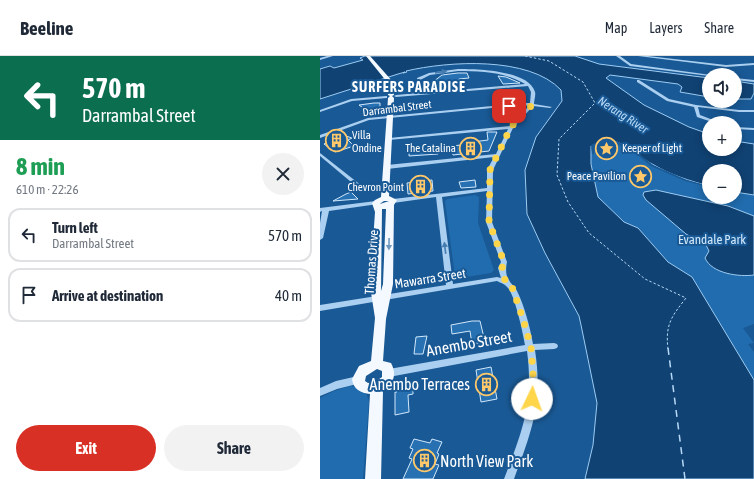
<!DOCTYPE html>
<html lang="en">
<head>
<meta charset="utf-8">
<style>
  body { margin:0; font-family:"Asap Condensed",sans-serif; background:#f2f2f3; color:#1f2937; height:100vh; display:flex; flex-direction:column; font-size:15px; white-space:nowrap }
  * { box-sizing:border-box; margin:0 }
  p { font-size:13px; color:#747a83 }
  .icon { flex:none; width:22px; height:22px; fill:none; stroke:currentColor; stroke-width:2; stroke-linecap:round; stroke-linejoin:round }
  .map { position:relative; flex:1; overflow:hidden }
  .panel { display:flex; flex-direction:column; background:#fff; width:320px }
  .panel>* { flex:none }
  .banner { background:#0b6e4f; color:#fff; overflow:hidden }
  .controls { position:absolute; left:382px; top:12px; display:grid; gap:8px }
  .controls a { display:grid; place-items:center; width:40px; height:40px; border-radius:50%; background:#fff; box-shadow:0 2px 10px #0003; font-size:20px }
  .pin { position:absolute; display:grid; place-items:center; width:34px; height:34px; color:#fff; margin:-17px; border-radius:8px; box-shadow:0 2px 6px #0006 }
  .me { position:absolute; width:44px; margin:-22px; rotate:3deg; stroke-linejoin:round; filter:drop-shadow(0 0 3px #0008) }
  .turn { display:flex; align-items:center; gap:14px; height:84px; padding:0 16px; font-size:18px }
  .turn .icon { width:52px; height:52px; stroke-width:2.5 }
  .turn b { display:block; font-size:28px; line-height:34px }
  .round { display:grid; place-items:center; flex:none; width:42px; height:42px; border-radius:21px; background:#f2f2f3 }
  .summary { display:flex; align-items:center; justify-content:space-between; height:68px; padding:0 16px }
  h1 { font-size:24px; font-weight:700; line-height:30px; color:#1e9e55 }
  .button { display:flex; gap:8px; margin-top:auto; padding:8px 16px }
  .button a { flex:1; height:46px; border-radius:24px; background:#d93025; color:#fff; font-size:16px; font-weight:700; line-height:46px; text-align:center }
  .button a+a { background:#f2f2f3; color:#1f2937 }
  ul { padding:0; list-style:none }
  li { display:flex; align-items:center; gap:12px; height:54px; margin:0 8px 6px; padding:0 8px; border:2px solid #e0e1e3; border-radius:12px }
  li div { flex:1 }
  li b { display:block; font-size:15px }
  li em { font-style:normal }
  header { display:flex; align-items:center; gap:24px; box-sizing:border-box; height:56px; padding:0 20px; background:#fff; border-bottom:1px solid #e0e1e3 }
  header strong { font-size:19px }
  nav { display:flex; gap:22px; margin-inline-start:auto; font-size:14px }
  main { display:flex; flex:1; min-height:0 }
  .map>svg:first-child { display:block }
  .green { fill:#216cae }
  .water { fill:#104273; stroke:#9dccf3 }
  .pier { fill:#195995 }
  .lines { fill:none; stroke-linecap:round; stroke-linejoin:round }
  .ferry-far1 { stroke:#b7d9f7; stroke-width:1; stroke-dasharray:2.5 2; stroke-linecap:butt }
  .ferry { stroke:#b7d9f7; stroke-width:1.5; stroke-dasharray:7 5.5; stroke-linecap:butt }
  .building { fill:#2771b3; stroke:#d1e8fb }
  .minor { fill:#aacff0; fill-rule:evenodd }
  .major { fill:#f4f9ff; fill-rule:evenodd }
  .oneway { fill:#447cb0 }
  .oneway2 { fill:#7199bf }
  .route { stroke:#ffd54a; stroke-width:7; stroke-dasharray:0 12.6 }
  .labels { text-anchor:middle; stroke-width:4; stroke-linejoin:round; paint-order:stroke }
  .far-street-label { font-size:11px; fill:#fff; stroke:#195995 }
  .far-poi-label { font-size:11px; fill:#fff; stroke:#195995; text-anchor:end }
  .far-water-label { font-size:12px; font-style:italic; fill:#b7d9f7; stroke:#195995 }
  .park-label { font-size:13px; fill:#d1e8fb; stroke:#195995 }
  .street-label { font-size:13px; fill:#fff; stroke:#195995 }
  .far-district-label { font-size:14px; font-weight:bold; letter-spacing:1px; fill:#fff; stroke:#195995 }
  .near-street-label { font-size:16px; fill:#fff; stroke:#195995 }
  .near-poi-label { font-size:16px; fill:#fff; stroke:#195995; text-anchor:end }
</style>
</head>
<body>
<header>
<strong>Beeline</strong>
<nav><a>Map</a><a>Layers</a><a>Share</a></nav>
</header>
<main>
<section class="panel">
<div class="banner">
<div class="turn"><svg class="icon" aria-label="left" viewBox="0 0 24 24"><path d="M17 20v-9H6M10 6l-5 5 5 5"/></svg><div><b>570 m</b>Darrambal Street</div></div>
</div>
<div class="summary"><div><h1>8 min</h1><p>610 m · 22:26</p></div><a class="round"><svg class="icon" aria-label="close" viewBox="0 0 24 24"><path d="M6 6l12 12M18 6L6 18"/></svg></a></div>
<ul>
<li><svg class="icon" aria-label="left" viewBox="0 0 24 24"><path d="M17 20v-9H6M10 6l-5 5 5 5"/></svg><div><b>Turn left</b><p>Darrambal Street</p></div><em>570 m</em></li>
<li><svg class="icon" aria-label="arrive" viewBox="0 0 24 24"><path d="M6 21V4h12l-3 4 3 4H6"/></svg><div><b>Arrive at destination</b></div><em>40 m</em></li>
</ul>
<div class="button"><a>Exit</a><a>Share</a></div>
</section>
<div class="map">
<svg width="434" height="423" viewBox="0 0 434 423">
  <rect width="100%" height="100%" fill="#195995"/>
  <path class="green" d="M293 84 367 124 389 130V141H415V136L434 139V268L423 272 434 287 428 288 434 296V324L372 221 348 206 318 172 304 166 278 141 271 108V89Z
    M155 139 159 141 158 167 174 214 171 217 140 222 135 220 125 145 127 143Z
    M30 330C41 331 47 335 49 346L43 423H0V342L14 335Z"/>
  <path class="water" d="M45 0H255L279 8 389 22V41L360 36 362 31 358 28 290 19 286 22 324 49 369 71 389 78V93H415V85L434 88V139L415 136V115H389V130C370 125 351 119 334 109 321 103 311 91 297 86 288 82 280 87 271 90V108L278 141 304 166 318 172 348 206 372 221 434 324V423H265L273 389 277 347 261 269 259 260 225 197 207 158 205 114 216 81 242 45 241 34C209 0 129 5 86 15L87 16 83 17 85 16 78 18 0 43V13L10 10 14 12 43 4 40 2Z
    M415 25 434 28V37L431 43H415Z
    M336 134 408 150 434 160V219C420 221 392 218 385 202L389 195 386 189 366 178 326 144 323 139 324 136Z"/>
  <path class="pier" d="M282 84H290L297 85 319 98 333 109 367 124 389 130V131L365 125 331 110 316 98 293 86 275 89 274 98H272L271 89Z"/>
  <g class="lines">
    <path class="ferry-far1" d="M205 0 229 5 263 26 275 47 239 83 237 119 248 146 269 177 325 223 366 242C352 260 345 268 348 293"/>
    <path class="ferry" d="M348 292 365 423"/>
  </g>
  <path class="building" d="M138 17H147L149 22 139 23 140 30 115 32 109 29 122 19Z
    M178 20 186 21 200 27 183 28Z
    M54 47H60V52L46 54 39 49Z
    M167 76H177L169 95 133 99 131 90 152 88V86L168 84Z
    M23 79 32 82 28 84 34 90 15 96 4 88Z
    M117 92 118 98 89 100V94Z
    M112 124 113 135 88 138 87 127Z
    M155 124 156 131 141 132 139 126Z
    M31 136 38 143 13 145 26 138Z
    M152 265H160L165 286 152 288 150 275 132 278 131 269Z
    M107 280 103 298H94L96 281Z
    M171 311 177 343 161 346 156 314Z
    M88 329V330L93 329V338L88 339 89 356 75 359V336H77V331Z
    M94 383 110 387 112 383 122 386 117 397 119 398 115 408 119 409 113 423H83L92 403 89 402 93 393 90 392Z"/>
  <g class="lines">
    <path class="minor" d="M7 0H13L0 4V2Z
      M296 0H300L311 8 391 19H389V20L310 10Z
      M318 0H328L406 9 434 7V9L406 11Z
      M138 13C156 13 209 14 215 36 216 39 214 44 214 48L232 51 230 52 213 50 193 72 173 114 172 166 187 206C186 211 185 219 189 224 190 227 194 230 196 233 204 248 210 271 213 288L234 287 237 288 238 290 237 292 234 293 215 294C223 346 212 375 194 423H184C202 376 214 347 207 295L69 321 66 320 65 317 66 314 69 313 205 289C203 277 195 240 188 232 185 228 181 227 177 225L0 255V249L126 229 116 141 73 147 70 145 73 143 167 132V114L174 101 67 113 64 111 67 109 176 98 188 73 69 84 67 83 69 82 190 70 209 50 204 49 49 64 0 82V79L48 62 204 47H210L211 36 208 30 76 41 74 40 76 39 98 37 97 22 109 17ZM138 15C161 15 185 16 205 28L102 37 100 24 110 19ZM167 135 166 166 181 206 178 212 181 222 177 221 133 228 122 141Z
      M415 22 434 24V26L415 24Z
      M317 24H319L349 43 376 49 419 54H434V56H419L378 51 380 59 401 67H395L377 61 374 51 347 45 317 26Z
      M66 40H67V42L32 45 0 56V54L31 43Z
      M415 71 434 72V74L415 73Z
      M0 97 47 134V136H43L0 100Z
      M56 145 59 147 58 148 9 155 3 182 0 184V167L2 155 0 156V152Z
      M38 320 41 321 43 324 41 327 17 333 0 340V332L16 325Z"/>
    <path class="major" d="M46 0H50L73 26 74 39 72 40 74 42 69 140 77 144 74 149 73 228 66 263 63 305 71 307C77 318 74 328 63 335L61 423H45L50 338C41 337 33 333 32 323L39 310 51 305 55 262 50 230 55 156 52 147 55 144 61 141 68 42 70 40 68 39 67 26ZM64 145H69L60 148 61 147ZM62 153H66L63 228 61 235ZM57 313 62 315V321L55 326 48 327 45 325 46 320Z"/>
  </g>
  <defs><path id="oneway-solid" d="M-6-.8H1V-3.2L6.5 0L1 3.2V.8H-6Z"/></defs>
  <g class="oneway">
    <use href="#oneway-solid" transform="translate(121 16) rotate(-8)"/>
    <use href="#oneway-solid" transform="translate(125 192) rotate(-97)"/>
  </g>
  <use class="oneway2" href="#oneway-solid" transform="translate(69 188) rotate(91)"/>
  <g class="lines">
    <path class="route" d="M189 50 212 49 191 71 170 114 169 166 184 206 182 212 185 224 191 228 203 263 211 291 214 332 212 343"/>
  </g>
  <defs>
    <symbol id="building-ring" viewBox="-11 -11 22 22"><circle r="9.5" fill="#195995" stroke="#ffc86a" stroke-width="1.5"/><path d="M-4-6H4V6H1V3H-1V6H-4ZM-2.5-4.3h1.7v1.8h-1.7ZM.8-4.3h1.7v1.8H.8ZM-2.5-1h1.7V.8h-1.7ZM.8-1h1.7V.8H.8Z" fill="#ffc86a"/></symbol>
    <symbol id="sight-ring" viewBox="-11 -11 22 22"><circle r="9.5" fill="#195995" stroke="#ffc86a" stroke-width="1.5"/><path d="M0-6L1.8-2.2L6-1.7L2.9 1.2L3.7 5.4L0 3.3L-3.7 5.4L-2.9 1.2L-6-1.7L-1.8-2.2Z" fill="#ffc86a"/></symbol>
  </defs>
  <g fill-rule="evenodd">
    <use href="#building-ring" x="4" y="72" width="25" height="25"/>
    <use href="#building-ring" x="138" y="80" width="25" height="25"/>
    <use href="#sight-ring" x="274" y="80" width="25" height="25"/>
    <use href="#sight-ring" x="308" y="108" width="25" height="25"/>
    <use href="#building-ring" x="88" y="118" width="25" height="25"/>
    <use href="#building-ring" x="154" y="316" width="25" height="25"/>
    <use href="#building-ring" x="92" y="392" width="25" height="25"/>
  </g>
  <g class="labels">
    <g class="far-street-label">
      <text transform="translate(77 52) rotate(-7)" y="4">Darrambal Street</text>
    </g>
    <g class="far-poi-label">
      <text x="32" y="83" text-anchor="start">Villa<tspan x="32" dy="13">Ondine</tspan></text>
      <text x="136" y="96">The Catalina</text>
      <text x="302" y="96" text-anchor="start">Keeper of Light</text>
      <text x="306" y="124">Peace Pavilion</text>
      <text x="84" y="135">Chevron Point</text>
    </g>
    <g class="far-water-label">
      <text transform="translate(303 59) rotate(33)" y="4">Nerang River</text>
    </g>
    <g class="park-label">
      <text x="392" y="188">Evandale Park</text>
    </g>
    <g class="street-label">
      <text transform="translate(51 206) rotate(-86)" y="5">Thomas Drive</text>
      <text transform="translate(110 222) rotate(-9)" y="5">Mawarra Street</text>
    </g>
    <g class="far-district-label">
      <text x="89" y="36">SURFERS PARADISE</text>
    </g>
    <g class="near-street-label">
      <text transform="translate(149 287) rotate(-10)" y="6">Anembo Street</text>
    </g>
    <g class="near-poi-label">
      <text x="150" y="334">Anembo Terraces</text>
      <text x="120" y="411" text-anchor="start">North View Park</text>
    </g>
  </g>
</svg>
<div class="controls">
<a><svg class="icon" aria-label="sound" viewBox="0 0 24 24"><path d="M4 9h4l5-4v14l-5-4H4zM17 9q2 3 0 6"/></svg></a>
<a>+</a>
<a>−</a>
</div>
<div class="pin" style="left:189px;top:50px;background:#d93025"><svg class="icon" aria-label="arrive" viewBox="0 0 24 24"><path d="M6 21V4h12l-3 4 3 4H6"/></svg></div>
<svg class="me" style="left:212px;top:343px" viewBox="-20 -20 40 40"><circle r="19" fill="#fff"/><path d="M0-13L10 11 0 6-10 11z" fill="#ffd54a"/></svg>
</div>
</main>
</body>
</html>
